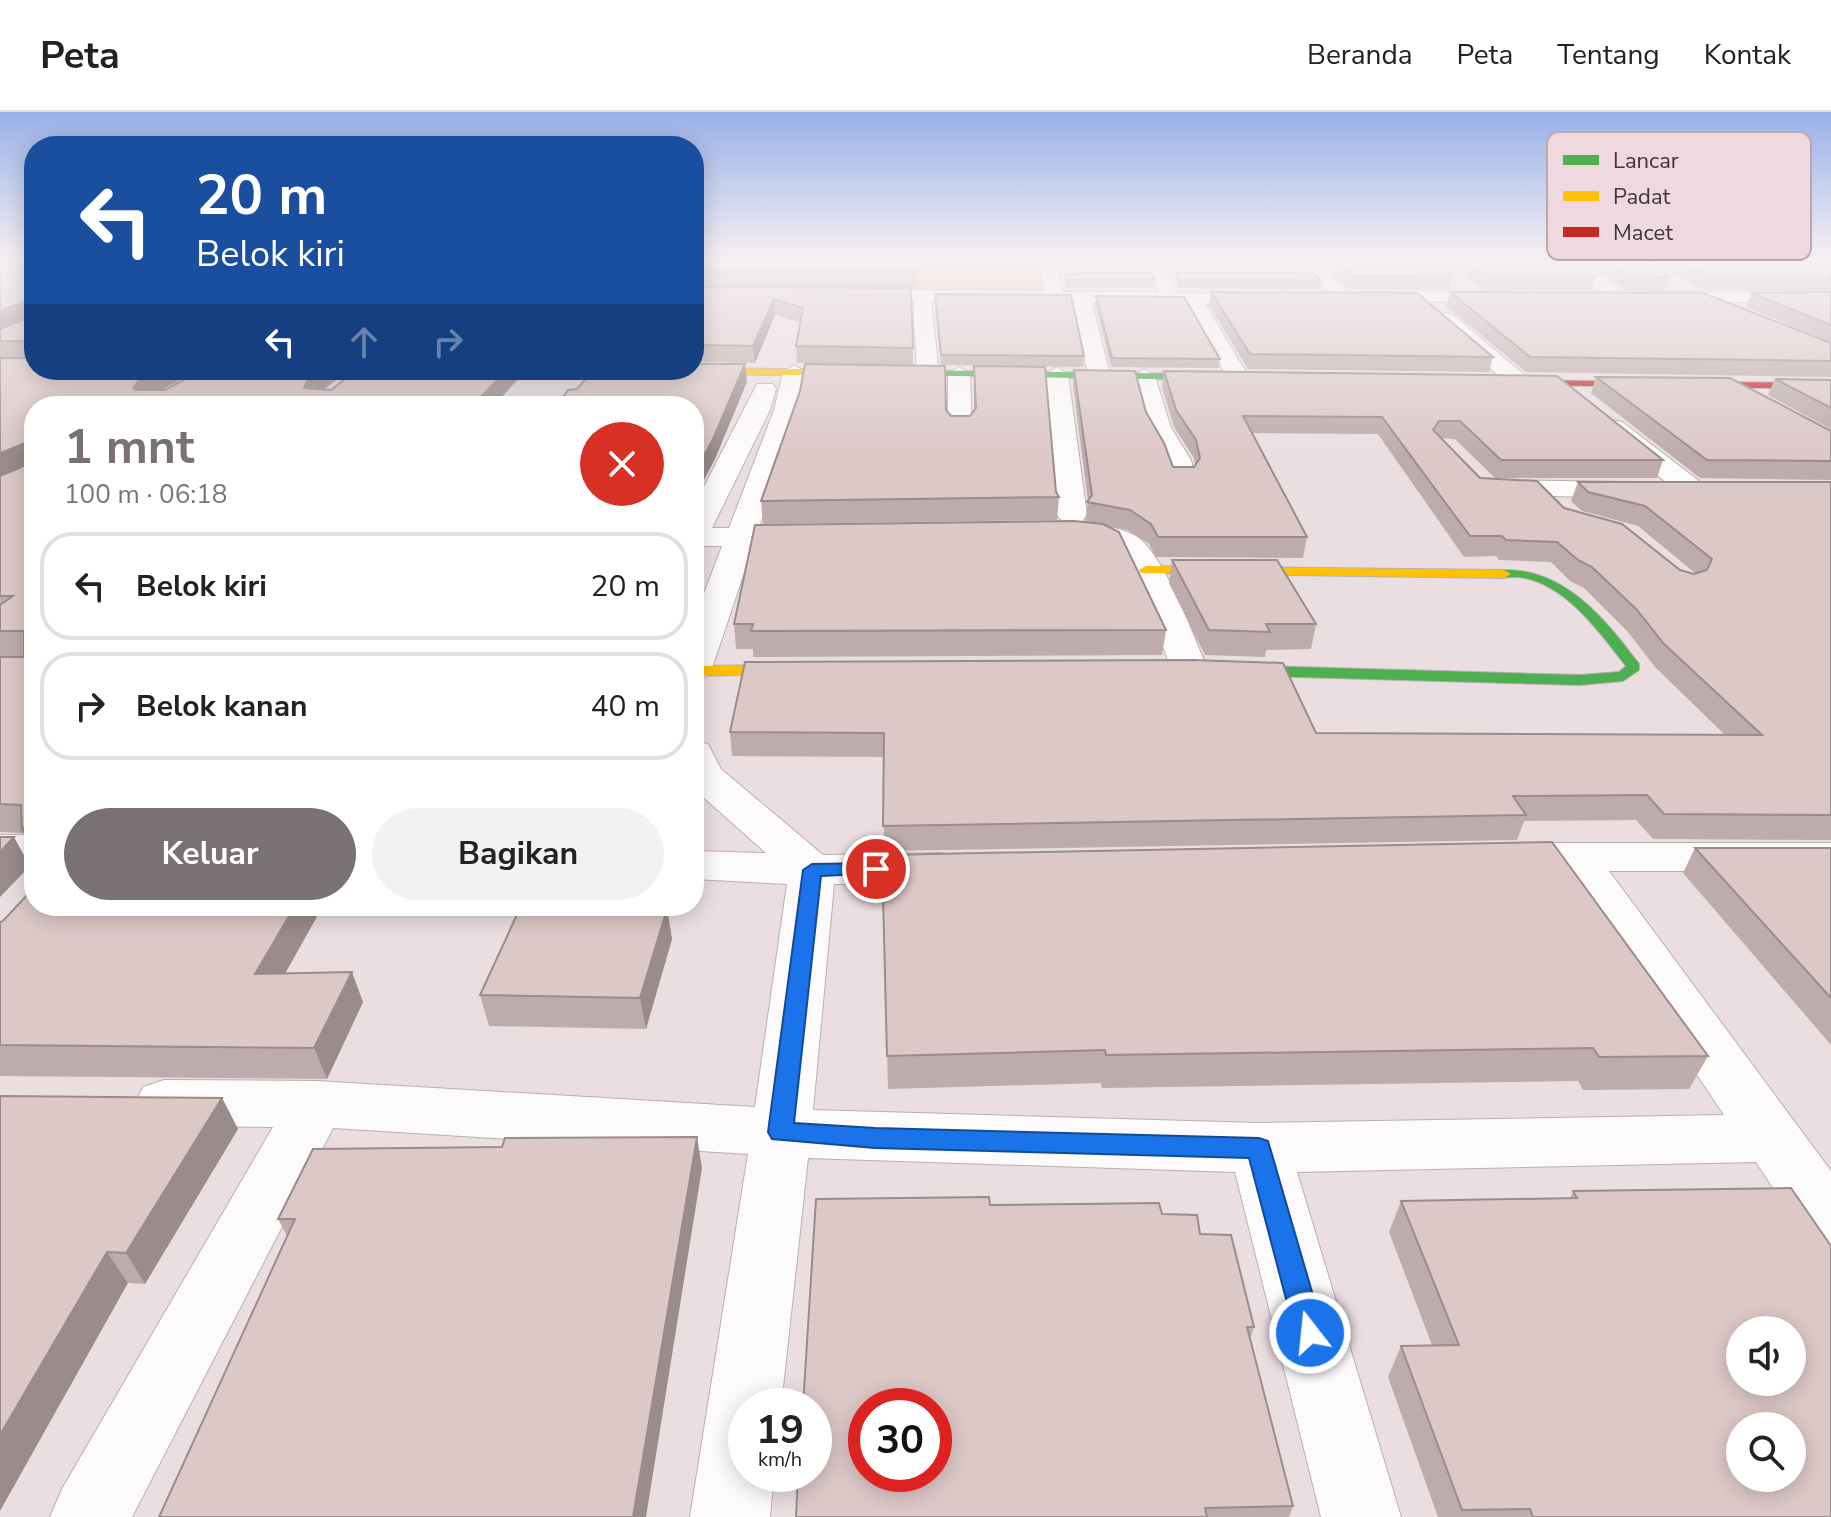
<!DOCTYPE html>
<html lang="id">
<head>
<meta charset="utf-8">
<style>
  body { margin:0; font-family:"Nunito Sans",sans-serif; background:#f2f2f2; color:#222; height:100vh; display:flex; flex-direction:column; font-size:30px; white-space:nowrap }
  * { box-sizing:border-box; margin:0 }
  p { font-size:26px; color:#767676 }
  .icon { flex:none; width:44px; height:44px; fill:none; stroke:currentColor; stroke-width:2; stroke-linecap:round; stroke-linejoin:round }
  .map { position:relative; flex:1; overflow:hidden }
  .drawer { position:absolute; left:24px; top:284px; width:680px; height:520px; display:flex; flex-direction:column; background:#fff; border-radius:32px; box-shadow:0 4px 20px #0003 }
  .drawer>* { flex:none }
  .top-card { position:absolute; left:24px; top:24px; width:680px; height:244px; border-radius:32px; box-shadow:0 4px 20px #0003; background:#1a4fa0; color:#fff; overflow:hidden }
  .fabs { position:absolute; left:1726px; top:1204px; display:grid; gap:16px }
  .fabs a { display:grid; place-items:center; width:80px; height:80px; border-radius:50%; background:#fff; box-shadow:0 4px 20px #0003; font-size:40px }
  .speed { position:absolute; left:728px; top:1276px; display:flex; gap:16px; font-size:40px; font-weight:700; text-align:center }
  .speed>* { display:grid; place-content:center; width:104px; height:104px; border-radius:50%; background:#fff; box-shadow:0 4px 20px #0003; line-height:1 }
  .speed small { font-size:20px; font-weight:400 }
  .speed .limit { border:12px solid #d22; background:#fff; color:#111 }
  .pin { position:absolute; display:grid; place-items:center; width:68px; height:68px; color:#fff; margin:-34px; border:4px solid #fff; border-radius:50%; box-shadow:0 2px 8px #0007 }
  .me { position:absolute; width:88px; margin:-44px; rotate:344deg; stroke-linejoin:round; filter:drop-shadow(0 0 6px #0008) }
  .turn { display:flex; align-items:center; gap:28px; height:168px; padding:0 40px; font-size:36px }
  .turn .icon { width:104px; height:104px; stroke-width:2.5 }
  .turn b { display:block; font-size:56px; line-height:68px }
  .lanes { display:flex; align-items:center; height:76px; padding:0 40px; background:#0003; justify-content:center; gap:40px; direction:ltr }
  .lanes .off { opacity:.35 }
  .round { display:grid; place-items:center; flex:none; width:84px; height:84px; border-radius:42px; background:#f2f2f2 }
  .summary { display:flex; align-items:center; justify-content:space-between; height:136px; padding:0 40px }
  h1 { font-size:48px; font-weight:700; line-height:60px; color:#7a7173 }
  .primary-button { display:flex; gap:16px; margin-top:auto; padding:16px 40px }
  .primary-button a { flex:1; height:92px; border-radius:48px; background:#7a7173; color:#fff; font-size:32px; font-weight:700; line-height:92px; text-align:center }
  .primary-button a+a { background:#f2f2f2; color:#222 }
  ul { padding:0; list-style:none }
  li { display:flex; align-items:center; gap:24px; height:108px; margin:0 16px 12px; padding:0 24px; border:4px solid #e0e0e0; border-radius:32px }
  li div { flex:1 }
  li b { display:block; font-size:30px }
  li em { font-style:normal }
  header { display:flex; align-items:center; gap:48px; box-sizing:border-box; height:112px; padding:0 40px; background:#fff; border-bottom:2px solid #e0e0e0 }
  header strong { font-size:38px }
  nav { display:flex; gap:44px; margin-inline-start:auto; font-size:28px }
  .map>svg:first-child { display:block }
  .green { fill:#eac1a7 }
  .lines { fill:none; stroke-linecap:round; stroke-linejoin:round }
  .street-casing { stroke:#b8afb1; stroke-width:2 }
  .fast-casing { stroke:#b8afb1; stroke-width:2 }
  .slow-casing { stroke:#b8afb1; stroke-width:2 }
  .jam-casing { stroke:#b8afb1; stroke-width:2 }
  .street { fill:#fcfafa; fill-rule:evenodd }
  .fast { fill:#4caf50; fill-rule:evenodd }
  .slow { fill:#ffc107; fill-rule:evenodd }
  .jam { fill:#c62828; fill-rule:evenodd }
  .wall { fill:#bdacab }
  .shaded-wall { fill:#9a8c8b }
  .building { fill:#dcc8c7; stroke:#9a8c8b; stroke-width:2; fill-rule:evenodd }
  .route { fill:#1a73e8; stroke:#114b97; stroke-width:2 }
  .key { fill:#efd9df; stroke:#baa8ad; stroke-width:2 }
  .key-label { font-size:22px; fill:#3e3638 }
</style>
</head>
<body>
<header>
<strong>Peta</strong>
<nav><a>Beranda</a><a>Peta</a><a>Tentang</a><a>Kontak</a></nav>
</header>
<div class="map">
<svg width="1831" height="1405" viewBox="0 0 1831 1405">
  <rect width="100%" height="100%" fill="#eadee1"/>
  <path class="green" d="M903 146H1042L1050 187 895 186Z"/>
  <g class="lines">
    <defs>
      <path id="street" d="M0 146H34V156H0Z
        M1039 146H1055L1063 180H1159L1144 146H1160L1177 181 1272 182 1281 187 1272 192H1205L1249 265 1238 272 1227 265 1186 192 1092 191 1110 263 1099 270 1088 263 1073 191 932 189C932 214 938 236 938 261L927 268 916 261C918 236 912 214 914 189L852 188 843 183 852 178 1045 179Z
        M1295 146H1312L1351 185 1360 180 1508 179 1517 184 1508 189 1360 190 1351 185 1342 190 1336 189Z
        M1549 146H1569L1630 185 1621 190 1615 189Z
        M1652 180 1831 181V191L1646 189 1643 185Z
        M1446 201 1453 203 1528 266 1531 271 1528 276H1512L1439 211 1436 207Z
        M794 253 805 260 798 298 759 415 823 418 827 424 823 430 753 434 712 556 707 564 694 567V508L722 434H694V394L757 272H773L776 277 770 298 712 416H729L774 298 783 260Z
        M959 255 970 262 972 317 969 322H951L948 317V262Z
        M1057 255 1068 262 1087 403 1082 409 1074 411C1094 412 1117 414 1134 423 1164 439 1193 525 1208 557L1203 565 1190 568 1177 565 1172 557C1158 526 1137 442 1104 432 1087 427 1070 430 1053 426L1049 420 1053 414 1069 411 1062 409 1057 403 1046 262Z
        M1144 257 1155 264 1171 316 1191 348 1195 365 1191 371H1171L1165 348 1147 316 1133 264Z
        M1613 308 1622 310 1703 372 1707 378 1703 384 1693 386 1683 384 1604 320 1601 315 1604 310Z
        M1486 368 1633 370 1643 372 1647 378 1643 384 1633 386 1476 382 1472 376 1476 370Z
        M694 629 708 632 721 657 823 743 941 741 958 746 964 756 958 766 941 771 834 772 813 998 1259 1011 1724 1003 1561 759H1501L1485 755 1478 745 1485 735 1501 731H1831V759H1609L1831 1059V1137L1808 1129 1756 1050 1297 1060 1401 1405H1321L1235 1060 808 1046 781 1294H746V1362H774L770 1405H690L748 1042 333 1016 132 1405H50L62 1377 273 1015 164 1014 143 1007 135 991 143 975 164 968 316 969 755 995 787 772 694 767V739L766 741 694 677Z
        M0 723H34V751H0Z"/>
      <path id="fast" d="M894 258 1221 262 1226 265 1221 268 891 263Z
        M1504 458C1565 457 1605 507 1639 552V558L1623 569 1580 573 1228 563 1220 558 1228 553 1580 563 1619 560 1626 554C1601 522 1568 475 1525 466 1517 464 1508 466 1499 465V459Z"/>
      <path id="slow" d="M694 256 894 258 898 261 894 264 580 261 576 258Z
        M1146 454 1504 458 1511 462 1504 466 1141 461 1139 458Z
        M804 553 809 555V561L694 564V554Z"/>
      <path id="jam" d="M1502 268 1831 271V277L1505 273Z"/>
    </defs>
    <use href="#street" class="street-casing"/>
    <use href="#fast" class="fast-casing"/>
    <use href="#slow" class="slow-casing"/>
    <use href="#jam" class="jam-casing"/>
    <use href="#street" class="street"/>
    <use href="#fast" class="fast"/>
    <use href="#slow" class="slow"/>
    <use href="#jam" class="jam"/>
  </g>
  <path class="wall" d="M0 146H34V258L160 278H323L494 294H34V741L23 721 0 720V545L24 544H0Z
    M694 146 918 160V175L694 174Z
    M1316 146H1430L1453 163 1450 177H1348L1334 163 1335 153 1320 149Z
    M1438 146H1567L1595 165 1591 178 1484 177Z
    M1574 146H1635L1670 165 1665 178H1627Z
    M1640 146H1798L1831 158V179L1705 178Z
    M1800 146H1831V157Z
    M1074 161 1155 168 1154 176 1065 175V163H1074Z
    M1176 161 1321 169 1320 177 1179 176 1175 168Z
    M694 175 911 176 913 253 797 251 796 234 800 210 775 203 755 251 694 250Z
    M1211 180 1493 245 1489 260 1248 257 1209 193Z
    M1450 180 1831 231V265L1526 260 1446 194Z
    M1831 180V230L1746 195 1751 181Z
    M935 182 1084 244 1083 255 941 253Z
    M1096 184 1220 247 1219 256 1111 255 1095 192Z
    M974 254 1059 385 1057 408 763 412 761 389 946 298 951 304H970L974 298Z
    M1074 258 1146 300 1173 355H1194L1195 353 1194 346 1174 315 1162 275 1164 259 1557 264 1663 348 1657 366H1495L1455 327 1441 326 1480 366 1564 396 1680 458 1695 461 1638 414 1582 399 1571 389 1578 370H1831V728L1653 727 1636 708 1524 709 1517 728 884 739V645L732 644 730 620 1725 623 1655 555 1628 520 1584 476 1570 469 1551 450 1499 448 1496 444 1464 445 1378 322 1252 321 1307 425 1303 446 1156 445 1149 432 1128 418 1106 414 1166 518 1162 543 753 545V537H736L734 512 1093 411 1085 410 1088 389 1073 274Z
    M1596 265 1831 319V368L1700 366 1591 281Z
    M1775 267 1831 268V317L1768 283Z
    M1172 448 1316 512 1311 537 1266 538 1265 545 1205 543 1169 471Z
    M1695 736H1831V933L1683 761Z
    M882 743 1708 944 1689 977 1583 978 1578 969 1102 976 1101 971 888 977Z
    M667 797 672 827 646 917 489 914 480 883Z
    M0 810 285 861 363 890 327 967 0 964Z
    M0 984 222 986 238 1017 145 1172 128 1171Z
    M702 1056 287 1124 278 1107Z
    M1573 1079 1831 1405H1438L1388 1265 1401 1234 1432 1233 1389 1120 1401 1089 1570 1086Z
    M990 1093 1162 1102 1200 1122 1254 1215 1250 1227 1293 1394 1289 1405H796Z"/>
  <path class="shaded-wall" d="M0 146H34V147L0 157Z
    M774 187 775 203 755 251 753 234Z
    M27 188 33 203 0 217V199Z
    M745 252 747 270 715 347 694 387V362Z
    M159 258H199L146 286 133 276 139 268Z
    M321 258H349L313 286 304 276 308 267Z
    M507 258H526L494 294H472Z
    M28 330 34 351 0 365V341Z
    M34 706V741L22 718Z
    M14 725 30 754 0 785V740Z
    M295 794H323L268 892 255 862Z
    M667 797 672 827 646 917 640 886Z
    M352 860 363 890 327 967 314 936Z
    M222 986 238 1017 145 1172 126 1141Z
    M697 1025 702 1056 646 1405H633Z
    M107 1140 128 1171 0 1399V1323Z"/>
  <path class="building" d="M29 146H34V238H30L27 229H0V217L30 205 31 190 27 188 0 199V157L29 149Z
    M694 146H915L918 160H694Z
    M1337 146H1430L1453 163 1351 164 1336 150Z
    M1460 146H1567L1595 165 1487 164Z
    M1599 146H1635L1670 165H1631Z
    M1670 146H1798L1831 158V166L1709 165Z
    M1074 161H1152L1155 168 1066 167 1065 163H1075Z
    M1176 161H1314L1321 169 1180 168Z
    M694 175 911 176 913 236 796 234 803 196 774 187 753 234 694 233Z
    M1211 180 1417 181 1493 245 1250 242Z
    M1450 180 1703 181 1831 231V249L1530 245Z
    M1831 180V213L1751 181Z
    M935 182 1071 183 1084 244 941 243Z
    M1096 184 1184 185 1220 247 1112 246Z
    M34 244V258H159L139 268 133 276 136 278H165L202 258H321L308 267 304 276 331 278 357 258H507L472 294H34V706L22 718 21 693 0 692V545H24V519H0V493L13 484H0V364L26 353 28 330 0 341V246H28Z
    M694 252H745L713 327 694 362V294H557L568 278 577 277 593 258H694Z
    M805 252 945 254 946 298 951 304H970L976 296 974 254 1045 255 1056 380 1059 385 761 389 800 279Z
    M1074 258 1135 259 1146 300 1164 331 1173 355H1194L1200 346 1196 328 1176 298 1164 259 1557 264 1663 348H1501L1460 309H1439L1433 318 1480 366 1537 369 1564 396 1622 412 1680 458 1694 462 1707 458 1712 447 1645 394 1588 380 1578 370H1831V703L1664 702 1647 683 1513 684 1526 703 883 714 884 621 730 620 745 550 1193 548 1283 551 1316 621 1762 623 1664 532 1637 498 1592 455 1578 448 1557 430 1506 428 1502 424H1470L1382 305 1243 304 1307 425H1158L1151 412 1130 398 1087 390 1092 383Z
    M1596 265 1730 266 1831 319V349L1707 348Z
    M1775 267 1831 268V296Z
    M1074 409 1103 412 1119 420 1166 518 751 519 753 512H734L755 413Z
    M1172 448H1277L1316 512H1266L1270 520 1209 518Z
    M0 725H14L0 740Z
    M1552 730 1708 944 1599 945 1593 936 1106 943 1105 938 887 944 882 743Z
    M1695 736H1831V886Z
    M28 782H34V794H295L255 862 352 860 314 936 0 933V810L3 809Z
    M521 794 667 797 640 886 480 883Z
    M0 984 222 986 126 1141 107 1140 0 1323Z
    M697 1025 633 1405H159L295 1107H278L313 1037 502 1035 505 1026Z
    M1791 1076 1831 1134V1405H1533L1530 1397 1462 1398 1401 1234 1459 1233 1401 1089 1577 1086 1573 1079ZM1740 1218H1792V1270H1740ZM1740 1314H1792V1366H1740Z
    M989 1085 990 1093 1159 1091 1162 1102 1197 1103 1200 1122 1231 1123 1254 1215H1247L1293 1394 1205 1396 1207 1405H796L798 1362H814V1294H803L816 1087ZM866 1294H934V1362H866Z"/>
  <linearGradient id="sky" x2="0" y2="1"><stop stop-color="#98b0e8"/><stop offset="0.43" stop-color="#f6f0f2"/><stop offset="1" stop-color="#f6f0f2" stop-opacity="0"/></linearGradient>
  <rect width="1831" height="343" fill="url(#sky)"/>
  <path class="route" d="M876 751 885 757 882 761 821 764 794 1011 875 1016 1259 1026 1268 1029 1324 1221 1320 1230 1310 1234 1300 1230 1295 1221 1249 1046 875 1036 772 1027 768 1020 803 758 812 752Z"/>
  <rect x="1547" y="20" width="264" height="128" rx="12" class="key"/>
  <rect x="1563" y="43" width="36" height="10" fill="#4caf50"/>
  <rect x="1563" y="79" width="36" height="10" fill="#ffc107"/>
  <rect x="1563" y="115" width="36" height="10" fill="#c62828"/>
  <g class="key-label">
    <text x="1613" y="56">Lancar</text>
    <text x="1613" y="92">Padat</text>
    <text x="1613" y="128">Macet</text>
  </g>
</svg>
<div class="fabs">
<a><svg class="icon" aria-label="sound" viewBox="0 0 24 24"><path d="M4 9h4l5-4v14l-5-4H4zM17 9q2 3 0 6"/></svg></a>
<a><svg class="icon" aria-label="search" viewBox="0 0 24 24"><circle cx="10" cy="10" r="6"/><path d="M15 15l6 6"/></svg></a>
</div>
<div class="speed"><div>19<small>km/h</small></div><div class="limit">30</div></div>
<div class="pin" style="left:876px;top:757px;background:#d93025"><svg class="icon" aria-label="arrive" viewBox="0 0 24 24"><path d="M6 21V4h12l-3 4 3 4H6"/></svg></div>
<svg class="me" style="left:1310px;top:1221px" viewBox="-20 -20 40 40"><circle r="17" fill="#1a73e8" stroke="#fff" stroke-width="3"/><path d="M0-11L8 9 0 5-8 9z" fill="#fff"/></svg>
<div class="top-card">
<div class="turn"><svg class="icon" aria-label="left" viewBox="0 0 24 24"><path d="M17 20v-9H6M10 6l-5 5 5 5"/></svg><div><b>20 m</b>Belok kiri</div></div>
<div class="lanes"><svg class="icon" aria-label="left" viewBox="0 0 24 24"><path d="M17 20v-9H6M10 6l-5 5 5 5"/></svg><svg class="icon off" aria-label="ahead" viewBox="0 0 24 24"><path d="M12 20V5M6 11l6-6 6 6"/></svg><svg class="icon off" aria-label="right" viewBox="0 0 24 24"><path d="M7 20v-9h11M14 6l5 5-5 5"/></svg></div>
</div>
<section class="drawer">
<div class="summary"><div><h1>1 mnt</h1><p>100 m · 06:18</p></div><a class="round" style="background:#d93025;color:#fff"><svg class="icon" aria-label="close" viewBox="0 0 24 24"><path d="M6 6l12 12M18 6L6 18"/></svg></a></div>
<ul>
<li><svg class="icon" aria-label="left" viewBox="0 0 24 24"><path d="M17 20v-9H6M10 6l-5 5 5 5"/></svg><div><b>Belok kiri</b></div><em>20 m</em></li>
<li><svg class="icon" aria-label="right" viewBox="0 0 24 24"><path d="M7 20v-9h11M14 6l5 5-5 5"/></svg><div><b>Belok kanan</b></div><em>40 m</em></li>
</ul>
<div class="primary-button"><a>Keluar</a><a>Bagikan</a></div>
</section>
</div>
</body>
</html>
